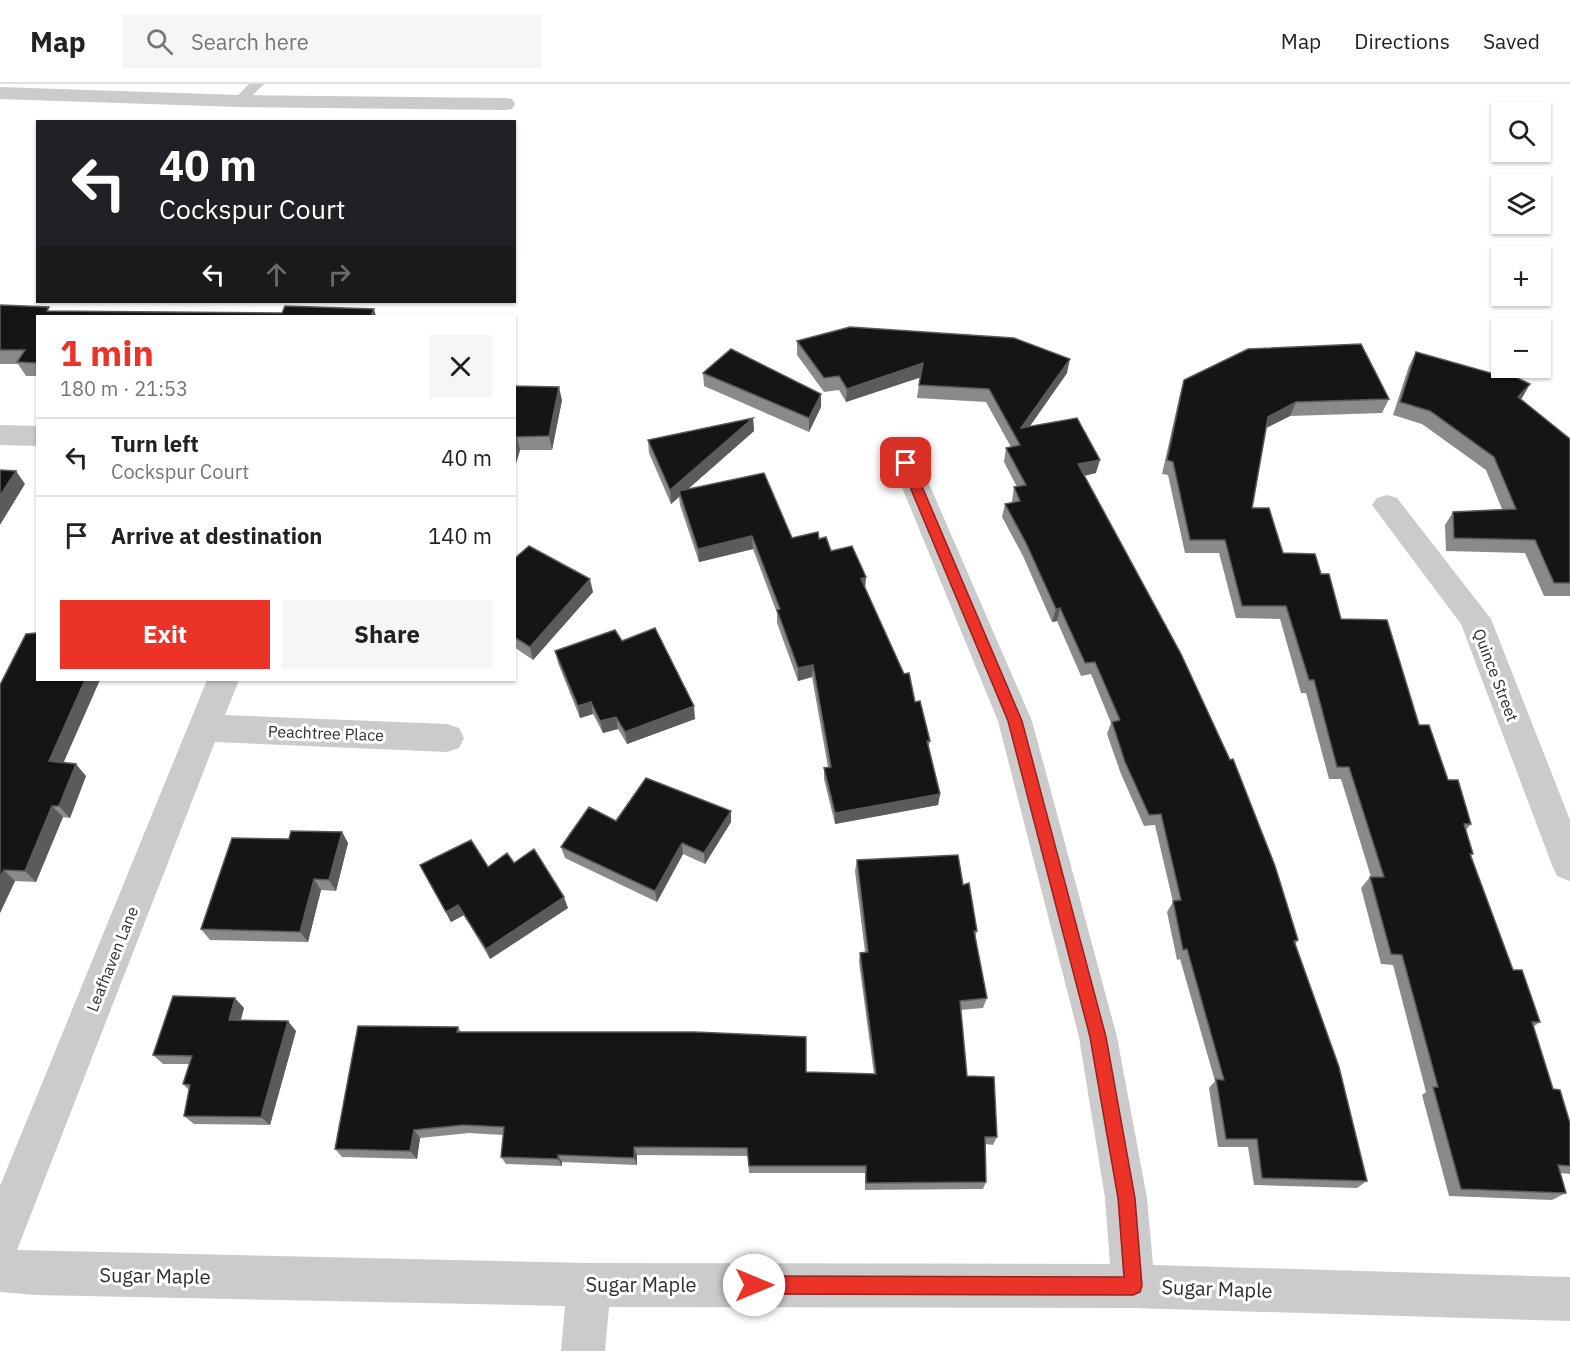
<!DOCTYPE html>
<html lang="en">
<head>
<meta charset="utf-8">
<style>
  body { margin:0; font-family:"IBM Plex Sans",sans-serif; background:#f6f6f6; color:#222; height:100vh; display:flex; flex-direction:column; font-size:22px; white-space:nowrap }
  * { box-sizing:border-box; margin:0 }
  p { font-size:20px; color:#767676 }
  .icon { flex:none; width:33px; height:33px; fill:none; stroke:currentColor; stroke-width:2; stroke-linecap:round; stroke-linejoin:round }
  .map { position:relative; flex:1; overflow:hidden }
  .details { position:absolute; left:36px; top:231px; width:480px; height:366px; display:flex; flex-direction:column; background:#fff; border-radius:0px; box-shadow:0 2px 4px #0004 }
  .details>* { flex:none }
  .guide { position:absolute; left:36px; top:36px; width:480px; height:183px; border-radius:0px; box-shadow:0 2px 4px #0004; background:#202124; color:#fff; overflow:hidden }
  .fabs { position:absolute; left:1491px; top:18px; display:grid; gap:12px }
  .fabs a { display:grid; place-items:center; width:60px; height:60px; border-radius:0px; background:#fff; box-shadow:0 2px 4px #0004; font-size:30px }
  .pin { position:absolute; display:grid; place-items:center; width:51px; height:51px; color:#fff; margin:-26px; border-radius:12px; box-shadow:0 3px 9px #0006 }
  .me { position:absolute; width:66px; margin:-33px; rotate:90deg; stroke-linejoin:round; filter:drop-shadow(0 0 4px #0008) }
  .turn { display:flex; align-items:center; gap:21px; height:126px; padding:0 24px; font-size:27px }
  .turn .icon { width:78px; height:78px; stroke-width:2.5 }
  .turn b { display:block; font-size:42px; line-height:51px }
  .lanes { display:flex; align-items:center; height:57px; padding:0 24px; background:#0003; justify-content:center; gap:30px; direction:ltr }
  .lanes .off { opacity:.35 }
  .round { display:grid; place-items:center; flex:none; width:63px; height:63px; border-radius:0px; background:#f6f6f6 }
  .head { display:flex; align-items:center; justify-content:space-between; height:102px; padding:0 24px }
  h1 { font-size:36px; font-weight:800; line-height:45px; color:#eb332a }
  .primary-button { display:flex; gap:12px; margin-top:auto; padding:12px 24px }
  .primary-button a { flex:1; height:69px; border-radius:0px; background:#eb332a; color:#fff; font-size:24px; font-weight:800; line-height:69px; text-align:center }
  .primary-button a+a { background:#f6f6f6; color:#222 }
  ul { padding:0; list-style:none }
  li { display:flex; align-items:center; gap:18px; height:78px; padding:0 24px; border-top:2px solid #e0e0e0 }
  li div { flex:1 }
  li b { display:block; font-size:22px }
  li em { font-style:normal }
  header { display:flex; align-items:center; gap:36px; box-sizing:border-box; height:84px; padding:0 30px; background:#fff; border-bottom:2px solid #e0e0e0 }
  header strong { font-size:28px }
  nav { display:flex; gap:33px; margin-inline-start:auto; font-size:21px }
  .search { width:420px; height:54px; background:#f6f6f6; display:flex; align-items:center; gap:15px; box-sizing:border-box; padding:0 21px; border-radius:0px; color:#767676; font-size:22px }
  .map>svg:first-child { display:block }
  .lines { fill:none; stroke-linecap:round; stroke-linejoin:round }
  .lane { fill:#cbcbcb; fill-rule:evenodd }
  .street { fill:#cbcbcb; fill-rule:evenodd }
  .wall { fill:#8a8a8a }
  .shaded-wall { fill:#5b5b5b }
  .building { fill:#151515; stroke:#5b5b5b; stroke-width:1.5 }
  .route { fill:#eb332a; stroke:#99211b; stroke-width:1.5 }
  .labels { text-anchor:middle; stroke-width:6; stroke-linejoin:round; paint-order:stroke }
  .street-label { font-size:16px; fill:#2e2e2e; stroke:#fff }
  .near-street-label { font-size:20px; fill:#2e2e2e; stroke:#fff }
</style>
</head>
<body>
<header>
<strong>Map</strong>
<div class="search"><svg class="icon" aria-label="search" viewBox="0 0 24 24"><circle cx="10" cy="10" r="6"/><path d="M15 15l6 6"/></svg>Search here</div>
<nav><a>Map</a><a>Directions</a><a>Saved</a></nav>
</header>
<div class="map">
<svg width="1570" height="1267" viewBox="0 0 1570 1267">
  <rect width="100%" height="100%" fill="#fff"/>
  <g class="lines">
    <path class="lane" d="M249 0H264L244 20H234L232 17Z"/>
    <path class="street" d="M0 3 239 11 504 14 512 15 515 20 512 25 504 26 239 23 0 15Z
      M0 341 38 342V362L0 361Z
      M906 369 916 372 920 379 1032 637 1117 953 1147 1114 1153 1181 1570 1193V1237L1133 1224 609 1223 605 1267H561L565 1222 36 1211 0 1208V1102L207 596H239L225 631 447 640 459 644 464 654 459 664 447 668 215 658 17 1166 589 1179 1110 1180 1105 1114 1079 953 998 637 892 379 896 372Z
      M1387 411 1397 414 1491 535 1570 736V797L1557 792 1552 781 1461 540 1372 421 1377 414Z"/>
  </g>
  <path class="wall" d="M0 221 51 227 376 232H38V292H26L18 280H0Z
    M797 257 1067 289 1029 343 1096 389 1084 392 1298 856 1295 861 1367 1097 1357 1104 1254 1101 1248 1063H1218L1209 1004 1215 997 1180 875 1177 876 1167 828 1173 818 1155 741 1144 742 1121 690 1107 650 1111 639 1091 590 1081 592 1057 537 1052 538 1023 472 1002 433 1005 420 1012 418V417L1014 403H1017L1004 378 1006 364 1011 363 986 318 917 314 920 293 846 318 839 306 824 308 797 271Z
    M1416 268 1530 300 1521 315 1570 355V512H1544L1525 469 1446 467 1445 441 1453 428 1502 425 1486 386 1422 340 1393 331 1409 282Z
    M703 289 821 310V323L809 348 704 302Z
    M1184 296 1389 315 1382 329 1290 332 1266 344 1252 424 1283 469 1321 490 1341 535 1419 641 1471 740 1466 746 1473 770 1471 772 1513 886 1540 938 1533 943 1553 1005 1570 1039V1090L1560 1089 1566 1109 1552 1116 1449 1112 1422 1011 1426 1008 1393 881 1381 880 1361 804 1370 793H1371L1341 695H1329L1306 609H1301L1280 535 1236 534 1219 469H1185L1168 391 1162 390 1180 310Z
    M514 302 562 316 552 366H520L514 386Z
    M753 334 754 347 687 406 792 454 819 455 865 503 915 618 930 657 928 665 940 710 938 721 835 740 824 695V684L828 683 812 593 798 597 777 539V529L753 465 699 478 680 421 679 413 671 420 649 369 648 356Z
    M514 475 593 508 533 576 514 563Z
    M26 550 64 679 86 692 70 734 63 733 36 798 15 797 0 829Z
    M622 557 695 635 627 660 618 645 603 649 593 630 580 634 558 579 555 567Z
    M616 737 731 738 705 780 683 770 657 818 565 774 561 763Z
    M342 748 348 759 336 807 321 806 308 858 210 856 201 845 289 755Z
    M857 776 963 801 977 847 975 854 987 914 983 924 961 926 967 992 997 1053 993 1061 986 1060V1098L983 1105 865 1106V1089H749L748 1072 637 1071V1081L562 1078V1082L506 1080 501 1073 503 1051 469 1049 420 1054 417 1075 342 1073 335 1065 458 943 461 948 806 988 874 990 859 878 860 869 865 868 855 787Z
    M514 779 568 824 490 875 464 831 451 838 420 781 488 783Z
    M244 924 241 936 296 947 270 1041 194 1040 184 1032 189 1006 183 1000 190 980H163L153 971Z"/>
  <path class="shaded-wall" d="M374 225 376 232H371Z
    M1070 275 1067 289 1019 358 1021 344Z
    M923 279 922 293 846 318 847 305Z
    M1530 300 1522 314 1510 327 1518 313Z
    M559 303 562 316 552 366 549 352Z
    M821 310V323L809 348V334Z
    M1296 318 1290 332 1262 346 1268 333Z
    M753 334 754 347 680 412 679 407V413L671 420 670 406Z
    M517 353 520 366 514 386V361Z
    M1100 376 1096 389 1074 394 1078 380Z
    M16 387 25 400 0 441V412Z
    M752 452 753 465 699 478 698 465Z
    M866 493 865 506 861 495Z
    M590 495 593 508 533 576 530 563Z
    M1060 524 1057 537 1052 538 1056 525Z
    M813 581 812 593 798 597V584Z
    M85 596H100L59 689 49 677Z
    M591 618 593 630 580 634 578 622Z
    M694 622 695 635 627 660 625 648Z
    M616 633 618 645 603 649 600 637Z
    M76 680 86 692 70 734 59 722Z
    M940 710 938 721 835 740V729Z
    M52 722 63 733 36 798 25 787Z
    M731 727V738L705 780 704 769Z
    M342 748 348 759 336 807 329 796Z
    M682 759 683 770 657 818 655 807Z
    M4 786 15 797 0 829V794Z
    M314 795 321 806 308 858 300 848Z
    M564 813 568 824 490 875 486 865Z
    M458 821 464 831 451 838 446 828Z
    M235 914 244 924 238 945 229 936Z
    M288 937 296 947 270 1041 261 1033Z
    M414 1046 420 1054 417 1075 410 1067Z
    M634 1063 637 1071V1081L634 1074Z
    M558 1071 562 1078V1082L558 1075Z"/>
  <path class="building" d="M0 221 49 223 47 227 282 229 285 222 374 225 371 232H38V279L17 278 25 266H0Z
    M850 243 1014 254 1070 275 1021 344 1077 334 1100 376 1078 380 1181 570 1230 676 1233 675 1275 782 1298 856 1294 857 1339 983 1367 1097 1262 1094 1257 1055H1226L1216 995 1224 996 1187 865 1183 866 1173 817 1181 816 1161 730 1149 731 1125 678 1112 638 1120 636 1095 578 1085 579 1060 524 1056 525 1026 459 1005 420 1020 417 1014 403 1026 401 1006 364 1020 361 989 305 919 301 923 279 847 305 839 292 824 294 797 257Z
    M1361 260 1389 315 1296 318 1268 333 1252 424H1269L1283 469 1315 470 1321 490H1329L1341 535 1387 536 1419 641H1429L1448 696H1458L1471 740H1464L1473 770H1470L1513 886H1522L1540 938H1532L1553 1005 1560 1006 1570 1039V1082L1558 1081 1566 1109 1461 1105 1433 1003H1438L1402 871 1391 870 1370 793H1384L1349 683H1337L1314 596H1309L1286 522H1242L1225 456H1190L1173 378 1167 376 1184 296 1248 265Z
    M731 265 821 310 809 334 703 289Z
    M1416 268 1494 290 1499 285 1530 300 1518 313 1570 355V499H1554L1535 456 1454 454 1453 428 1516 425 1494 373 1430 327 1400 318Z
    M514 302 559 303 549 352 517 353 514 361Z
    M753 334 670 406 648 356Z
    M0 386 16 387 0 412Z
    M764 389 792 454 818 448 819 455 826 453 831 467 852 462 866 493 861 495 904 590 909 589 915 618 920 617 930 657H927L940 710 835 729 824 684 831 683 813 581 798 584 777 526 780 525 752 452 698 465 679 407Z
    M529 462 590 495 530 563 514 553V475Z
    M655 544 694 622 625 648 616 633 600 637 591 618 578 622 555 567 615 546 622 557Z
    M38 547V596H85L49 677 76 680 59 722H52L25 787 4 786 0 794V601L26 550 36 549Z
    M646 694 731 727 704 769 682 759 655 807 561 763 589 723 616 737Z
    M291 747 342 748 329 796 314 795 300 848 201 845 232 754 289 755Z
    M471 756 488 783 507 769 514 779 534 765 564 813 486 865 458 821 446 828 420 781Z
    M958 771 963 801 969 799 977 847H974L987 914 960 917 967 992 994 993 997 1053H985L986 1098 866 1099V1082H749L747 1064 634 1063V1074L558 1071V1075L501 1073 504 1043 463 1041 414 1046 410 1067 335 1065 358 942 458 943 457 948H695L806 953V988L876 990 860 869 868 868 857 776Z
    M173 912 235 914 229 936 288 937 261 1033 184 1032 190 1001 183 1000 192 972 153 971Z"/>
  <path class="route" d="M906 375 912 379 1022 637 1106 953 1135 1114 1142 1202 1140 1208 1133 1211 754 1210 748 1208 745 1201 748 1195 754 1192 1124 1193 1118 1114 1090 953 1008 637 900 379Z"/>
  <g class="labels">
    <g class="street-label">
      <text transform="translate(1496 591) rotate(69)" y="6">Quince Street</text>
      <text transform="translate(326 649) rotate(2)" y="6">Peachtree Place</text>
      <text transform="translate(112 875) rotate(-68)" y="6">Leafhaven Lane</text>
    </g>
    <g class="near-street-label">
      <text transform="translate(155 1192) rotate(1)" y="7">Sugar Maple</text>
      <text x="641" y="1208">Sugar Maple</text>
      <text transform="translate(1217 1205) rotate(2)" y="7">Sugar Maple</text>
    </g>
  </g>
</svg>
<div class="fabs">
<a><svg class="icon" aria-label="search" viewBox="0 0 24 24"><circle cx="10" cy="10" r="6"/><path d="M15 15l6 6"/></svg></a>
<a><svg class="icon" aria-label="layers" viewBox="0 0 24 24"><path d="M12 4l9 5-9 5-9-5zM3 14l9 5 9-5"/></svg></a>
<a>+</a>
<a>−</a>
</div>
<div class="pin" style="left:906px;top:379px;background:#d93025"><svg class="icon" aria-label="arrive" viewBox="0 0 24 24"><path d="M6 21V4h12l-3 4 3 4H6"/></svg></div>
<svg class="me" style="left:754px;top:1201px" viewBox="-20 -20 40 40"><circle r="19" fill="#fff"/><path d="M0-13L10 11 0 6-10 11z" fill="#eb332a"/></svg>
<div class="guide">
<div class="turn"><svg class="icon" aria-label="left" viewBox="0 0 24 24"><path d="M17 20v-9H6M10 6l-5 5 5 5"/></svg><div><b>40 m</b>Cockspur Court</div></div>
<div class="lanes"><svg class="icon" aria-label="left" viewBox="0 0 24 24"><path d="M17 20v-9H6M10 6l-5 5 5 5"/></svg><svg class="icon off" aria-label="ahead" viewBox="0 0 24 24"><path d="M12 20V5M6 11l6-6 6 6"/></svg><svg class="icon off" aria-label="right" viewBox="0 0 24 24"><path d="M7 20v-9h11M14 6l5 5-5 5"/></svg></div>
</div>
<section class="details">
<div class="head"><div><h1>1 min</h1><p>180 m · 21:53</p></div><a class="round"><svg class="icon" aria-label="close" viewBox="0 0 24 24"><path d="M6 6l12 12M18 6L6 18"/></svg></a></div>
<ul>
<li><svg class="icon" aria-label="left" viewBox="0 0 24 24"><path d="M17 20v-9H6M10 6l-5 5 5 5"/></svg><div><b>Turn left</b><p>Cockspur Court</p></div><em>40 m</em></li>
<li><svg class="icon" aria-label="arrive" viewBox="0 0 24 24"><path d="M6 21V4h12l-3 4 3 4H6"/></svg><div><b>Arrive at destination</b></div><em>140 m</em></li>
</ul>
<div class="primary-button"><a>Exit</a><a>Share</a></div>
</section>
</div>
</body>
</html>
